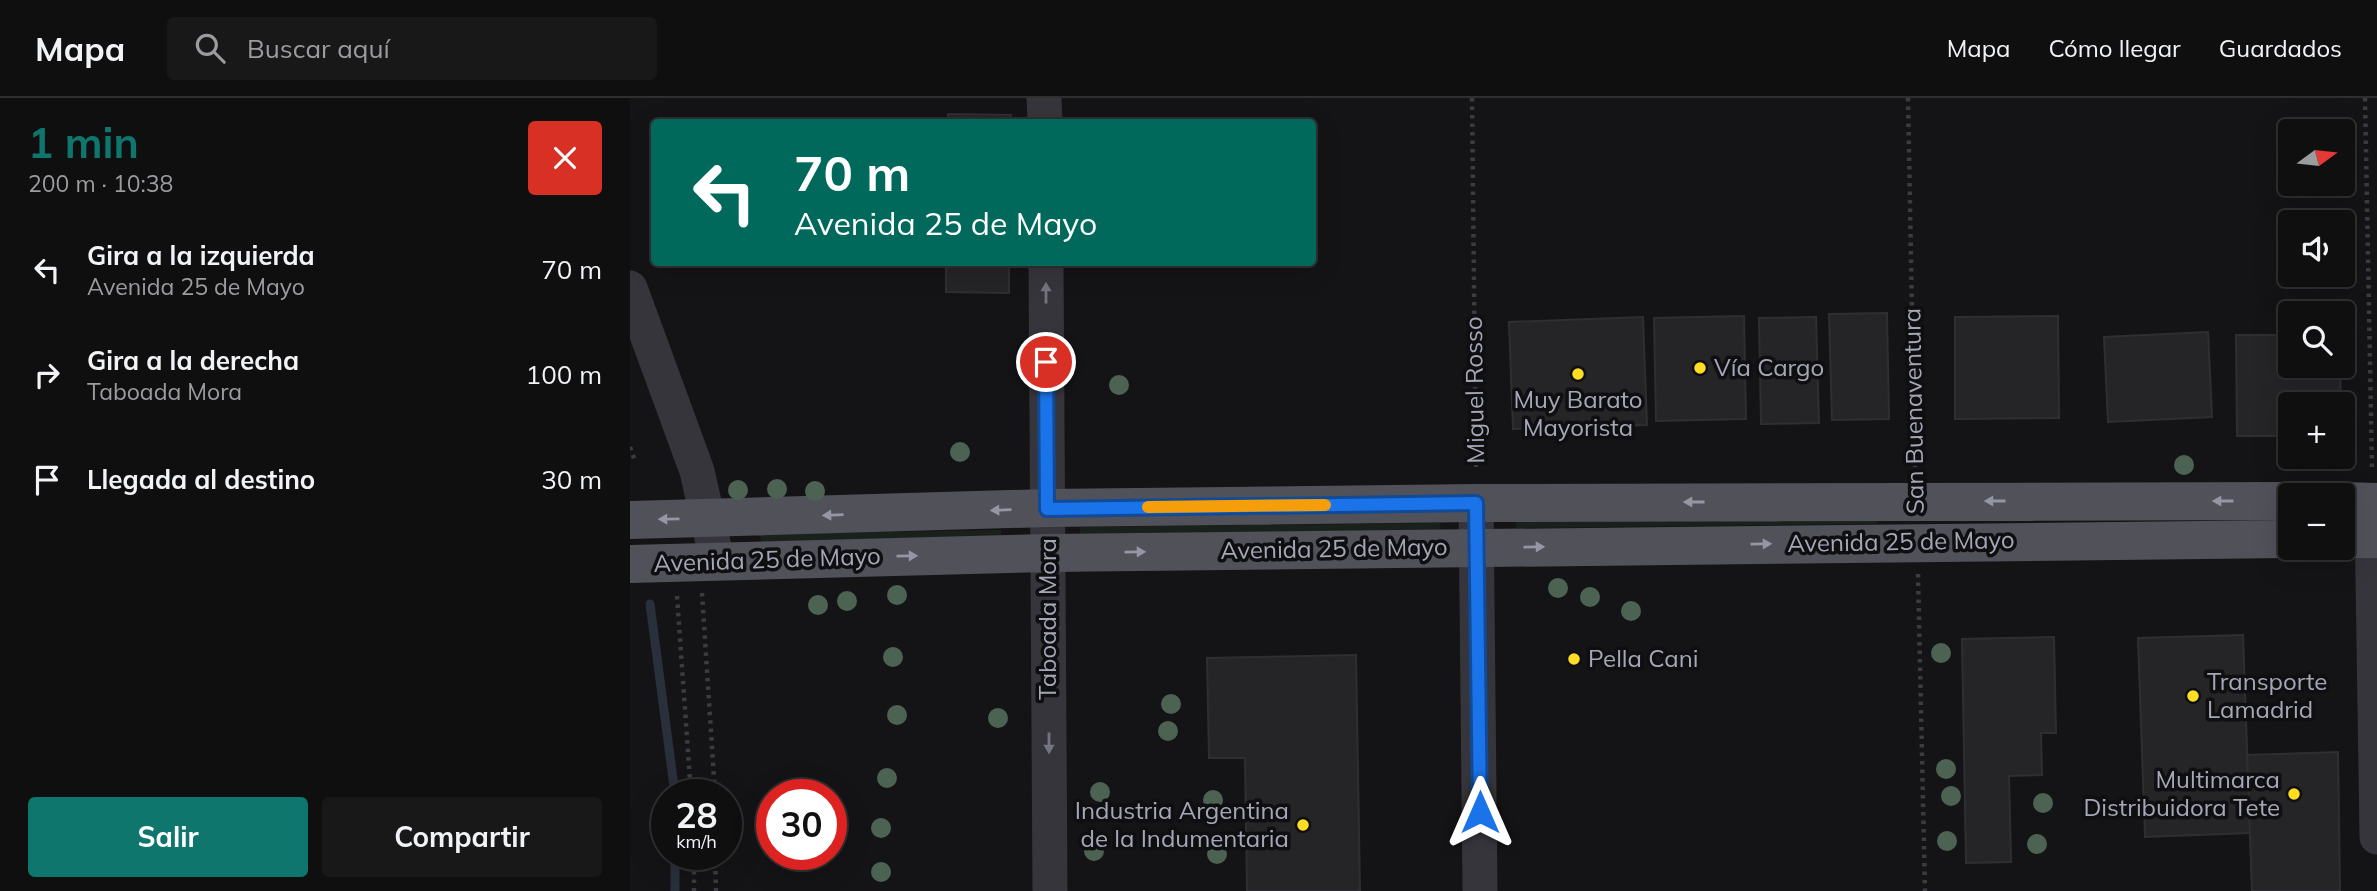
<!DOCTYPE html>
<html lang="es">
<head>
<meta charset="utf-8">
<style>
  body { margin:0; font-family:Mulish,sans-serif; background:#181819; color:#f1f3f6; height:100vh; display:flex; flex-direction:column; font-size:26px; white-space:nowrap }
  * { box-sizing:border-box; margin:0 }
  p { font-size:23px; color:#9b9c9f }
  .icon { flex:none; width:38px; height:38px; fill:none; stroke:currentColor; stroke-width:2; stroke-linecap:round; stroke-linejoin:round }
  .map { position:relative; flex:1; overflow:hidden }
  .sheet { display:flex; flex-direction:column; background:#0f0f10; width:630px }
  .sheet>* { flex:none }
  .banner { position:absolute; left:21px; top:21px; width:665px; height:147px; border-radius:7px; box-shadow:0 7px 28px #0002,0 0 0 2px #2f2f30; background:#00695c; color:#fff; overflow:hidden }
  .needle { width:46px; rotate:75deg }
  .fabs { position:absolute; left:1648px; top:21px; display:grid; gap:14px }
  .fabs a { display:grid; place-items:center; width:77px; height:77px; border-radius:7px; background:#0f0f10; box-shadow:0 7px 28px #0002,0 0 0 2px #2f2f30; font-size:35px }
  .speed { position:absolute; left:21px; top:681px; display:flex; gap:14px; font-size:35px; font-weight:700; text-align:center }
  .speed>* { display:grid; place-content:center; width:91px; height:91px; border-radius:50%; background:#0f0f10; box-shadow:0 7px 28px #0002,0 0 0 2px #2f2f30; line-height:1 }
  .speed small { font-size:18px; font-weight:400 }
  .speed .limit { border:10px solid #d22; background:#fff; color:#111 }
  .pin { position:absolute; display:grid; place-items:center; width:60px; height:60px; color:#fff; margin:-30px; border:4px solid #fff; border-radius:50%; box-shadow:0 2px 7px #0007 }
  .me { position:absolute; width:77px; margin:-38px; rotate:0deg; stroke-linejoin:round; filter:drop-shadow(0 0 5px #0008) }
  .turn { display:flex; align-items:center; gap:24px; height:147px; padding:0 28px; font-size:32px }
  .turn .icon { width:91px; height:91px; stroke-width:2.5 }
  .turn b { display:block; font-size:49px; line-height:60px }
  .round { display:grid; place-items:center; flex:none; width:74px; height:74px; border-radius:7px; background:#181819 }
  .headline { display:flex; align-items:center; justify-content:space-between; height:119px; padding:0 28px }
  h1 { font-size:42px; font-weight:700; line-height:52px; color:#0f766e }
  .action { display:flex; gap:14px; margin-top:auto; padding:14px 28px }
  .action a { flex:1; height:80px; border-radius:7px; background:#0f766e; color:#fff; font-size:28px; font-weight:700; line-height:80px; text-align:center }
  .action a+a { background:#181819; color:#f1f3f6 }
  ul { padding:0; list-style:none }
  li { display:flex; align-items:center; gap:21px; height:105px; padding:0 28px }
  li div { flex:1 }
  li b { display:block; font-size:26px }
  li em { font-style:normal }
  header { display:flex; align-items:center; gap:42px; box-sizing:border-box; height:98px; padding:0 35px; background:#0f0f10; border-bottom:2px solid #2f2f30 }
  header strong { font-size:33px }
  nav { display:flex; gap:38px; margin-inline-start:auto; font-size:24px }
  .search { width:490px; height:63px; background:#181819; display:flex; align-items:center; gap:18px; box-sizing:border-box; padding:0 24px; border-radius:7px; color:#9b9c9f; font-size:26px }
  main { display:flex; flex:1; min-height:0 }
  .map>svg:first-child { display:block }
  .green { fill:#1a211c }
  .lines { fill:none; stroke-linecap:round; stroke-linejoin:round }
  .stream { stroke:#29303b; stroke-width:9 }
  .building { fill:#252427; stroke:#2f2e32; stroke-width:2 }
  .path { stroke:#3b3b42; stroke-width:4.5; stroke-dasharray:3.5 5; stroke-linecap:butt }
  .minor { stroke:#35353b; stroke-width:35 }
  .major { stroke:#51515a; stroke-width:38 }
  .tree { fill:#4c6353 }
  .oneway { fill:#73747f }
  .oneway2 { fill:#9496a4 }
  .route-casing { stroke:#114b97; stroke-width:18 }
  .route { stroke:#1a73e8; stroke-width:12 }
  .slow { stroke:#f59e0b; stroke-width:12 }
  .poi-dot { fill:#fdde25; stroke:#0f0f11; stroke-width:2.5 }
  .labels { text-anchor:middle; stroke-width:7; stroke-linejoin:round; paint-order:stroke }
  .poi-label { font-size:24px; fill:#a5a7b7; stroke:#0f0f11; text-anchor:start }
  .street-label { font-size:24px; fill:#a5a7b7; stroke:#0f0f11 }
</style>
</head>
<body>
<header>
<strong>Mapa</strong>
<div class="search"><svg class="icon" aria-label="search" viewBox="0 0 24 24"><circle cx="10" cy="10" r="6"/><path d="M15 15l6 6"/></svg>Buscar aquí</div>
<nav><a>Mapa</a><a>Cómo llegar</a><a>Guardados</a></nav>
</header>
<main>
<section class="sheet">
<div class="headline"><div><h1>1 min</h1><p>200 m · 10:38</p></div><a class="round" style="background:#d93025;color:#fff"><svg class="icon" aria-label="close" viewBox="0 0 24 24"><path d="M6 6l12 12M18 6L6 18"/></svg></a></div>
<ul>
<li><svg class="icon" aria-label="left" viewBox="0 0 24 24"><path d="M17 20v-9H6M10 6l-5 5 5 5"/></svg><div><b>Gira a la izquierda</b><p>Avenida 25 de Mayo</p></div><em>70 m</em></li>
<li><svg class="icon" aria-label="right" viewBox="0 0 24 24"><path d="M7 20v-9h11M14 6l5 5-5 5"/></svg><div><b>Gira a la derecha</b><p>Taboada Mora</p></div><em>100 m</em></li>
<li><svg class="icon" aria-label="arrive" viewBox="0 0 24 24"><path d="M6 21V4h12l-3 4 3 4H6"/></svg><div><b>Llegada al destino</b></div><em>30 m</em></li>
</ul>
<div class="action"><a>Salir</a><a>Compartir</a></div>
</section>
<div class="map">
<svg width="1747" height="793" viewBox="0 0 1747 793">
  <rect width="100%" height="100%" fill="#141416"/>
  <path class="green" d="M1246 418 1247 426 886 430V422Z
    M810 425 811 434 450 438V429Z
    M371 432V440L131 444 130 436Z"/>
  <g class="lines">
    <path class="stream" d="M20 506 45 696
      M45 756V793"/>
  </g>
  <path class="building" d="M318 16 381 17V24H318Z
    M316 164H379V195L316 194Z
    M1257 215 1259 321 1202 322 1199 216Z
    M1114 218 1116 321 1026 323 1024 220Z
    M1428 218 1429 320 1325 321V219Z
    M1013 219 1017 327 883 331 879 224Z
    M1186 219 1189 325 1131 326 1129 220Z
    M1578 234 1582 319 1478 324 1474 239Z
    M1606 237H1661V268H1710L1711 306H1661V338H1607Z
    M1613 537 1620 735 1515 739 1508 540Z
    M1424 539 1426 635H1411L1412 677 1379 678 1381 764 1336 765 1332 541Z
    M726 557 730 793H617L615 660H579L577 560Z
    M1708 654 1710 793H1622L1617 657Z"/>
  <g class="lines">
    <path class="path" d="M842 0 846 374
      M1278 0 1285 373
      M1735 0 1742 371
      M0 349 5 363
      M1288 476 1295 793
      M72 495 85 696
      M47 498 61 696
      M64 756V793
      M85 756 86 793"/>
    <path class="minor" d="M414 0 415 24
      M416 164 420 793
      M0 190 67 373 87 462
      M846 405 850 793
      M1742 414 1747 739"/>
    <path class="major" d="M1713 403 1747 404
      M0 422 417 410 846 405 1661 403
      M1713 441H1747
      M0 466 418 455 1661 441"/>
  </g>
  <g class="tree">
    <circle cx="489" cy="287" r="10"/>
    <circle cx="330" cy="354" r="10"/>
    <circle cx="1554" cy="367" r="10"/>
    <circle cx="147" cy="391" r="10"/>
    <circle cx="108" cy="392" r="10"/>
    <circle cx="185" cy="393" r="10"/>
    <circle cx="928" cy="490" r="10"/>
    <circle cx="267" cy="497" r="10"/>
    <circle cx="960" cy="499" r="10"/>
    <circle cx="217" cy="503" r="10"/>
    <circle cx="188" cy="507" r="10"/>
    <circle cx="1001" cy="513" r="10"/>
    <circle cx="1311" cy="555" r="10"/>
    <circle cx="263" cy="559" r="10"/>
    <circle cx="541" cy="606" r="10"/>
    <circle cx="267" cy="617" r="10"/>
    <circle cx="368" cy="620" r="10"/>
    <circle cx="538" cy="633" r="10"/>
    <circle cx="1316" cy="671" r="10"/>
    <circle cx="257" cy="680" r="10"/>
    <circle cx="470" cy="694" r="10"/>
    <circle cx="1321" cy="698" r="10"/>
    <circle cx="583" cy="702" r="10"/>
    <circle cx="1413" cy="705" r="10"/>
    <circle cx="251" cy="730" r="10"/>
    <circle cx="1317" cy="743" r="10"/>
    <circle cx="1407" cy="746" r="10"/>
    <circle cx="464" cy="753" r="10"/>
    <circle cx="587" cy="756" r="10"/>
    <circle cx="251" cy="774" r="10"/>
  </g>
  <defs><path id="oneway-solid" d="M-6-.8H1V-3.2L6.5 0L1 3.2V.8H-6Z" transform="scale(1.75)"/></defs>
  <g class="oneway">
    <use href="#oneway-solid" transform="translate(416 195) rotate(-90)"/>
    <use href="#oneway-solid" transform="translate(419 645) rotate(90)"/>
  </g>
  <g class="oneway2">
    <use href="#oneway-solid" transform="translate(1365 403) rotate(-180)"/>
    <use href="#oneway-solid" transform="translate(1593 403) rotate(-180)"/>
    <use href="#oneway-solid" transform="translate(1064 404) rotate(180)"/>
    <use href="#oneway-solid" transform="translate(371 412) rotate(178)"/>
    <use href="#oneway-solid" transform="translate(203 417) rotate(178)"/>
    <use href="#oneway-solid" transform="translate(39 421) rotate(179)"/>
    <use href="#oneway-solid" transform="translate(1131 446) rotate(-1)"/>
    <use href="#oneway-solid" transform="translate(904 449) rotate(-1)"/>
    <use href="#oneway-solid" transform="translate(505 454) rotate(-1)"/>
    <use href="#oneway-solid" transform="translate(277 458) rotate(-1)"/>
  </g>
  <g class="lines">
    <defs>
      <path id="route" d="M416 264 417 411 846 405 850 714"/>
    </defs>
    <use href="#route" class="route-casing"/>
    <use href="#route" class="route"/>
    <path class="slow" d="M518 409 695 407"/>
  </g>
  <g class="poi-dot">
    <circle cx="1070" cy="270" r="7"/>
    <circle cx="948" cy="276" r="7"/>
    <circle cx="944" cy="561" r="7"/>
    <circle cx="1563" cy="598" r="7"/>
    <circle cx="1664" cy="696" r="7"/>
    <circle cx="673" cy="727" r="7"/>
  </g>
  <g class="labels">
    <g class="poi-label">
      <text x="1084" y="278">Vía Cargo</text>
      <text x="948" y="310" text-anchor="middle">Muy Barato<tspan x="948" dy="28">Mayorista</tspan></text>
      <text x="958" y="569">Pella Cani</text>
      <text x="1577" y="592">Transporte<tspan x="1577" dy="28">Lamadrid</tspan></text>
      <text x="1650" y="690" text-anchor="end">Multimarca<tspan x="1650" dy="28">Distribuidora Tete</tspan></text>
      <text x="659" y="721" text-anchor="end">Industria Argentina<tspan x="659" dy="28">de la Indumentaria</tspan></text>
    </g>
    <g class="street-label">
      <text transform="translate(845 292) rotate(-91)" y="8">Miguel Rosso</text>
      <text transform="translate(1284 313) rotate(-91)" y="8">San Buenaventura</text>
      <text transform="translate(1271 444) rotate(-1)" y="8">Avenida 25 de Mayo</text>
      <text transform="translate(704 451) rotate(-1)" y="8">Avenida 25 de Mayo</text>
      <text transform="translate(137 462) rotate(-2)" y="8">Avenida 25 de Mayo</text>
      <text transform="translate(418 521) rotate(-90)" y="8">Taboada Mora</text>
    </g>
  </g>
</svg>
<div class="fabs">
<a><svg class="needle" viewBox="-14 -14 28 28"><path d="M0-13l5 13h-10z" fill="#e53935"/><path d="M0 13l5-13h-10z" fill="#9b9c9f"/></svg></a>
<a><svg class="icon" aria-label="sound" viewBox="0 0 24 24"><path d="M4 9h4l5-4v14l-5-4H4zM17 9q2 3 0 6"/></svg></a>
<a><svg class="icon" aria-label="search" viewBox="0 0 24 24"><circle cx="10" cy="10" r="6"/><path d="M15 15l6 6"/></svg></a>
<a>+</a>
<a>−</a>
</div>
<div class="speed"><div>28<small>km/h</small></div><div class="limit">30</div></div>
<div class="pin" style="left:416px;top:264px;background:#d93025"><svg class="icon" aria-label="arrive" viewBox="0 0 24 24"><path d="M6 21V4h12l-3 4 3 4H6"/></svg></div>
<svg class="me" style="left:850px;top:714px" viewBox="-20 -20 40 40"><path d="M0-17L14 15 0 8-14 15z" fill="#1a73e8" stroke="#fff" stroke-width="4"/></svg>
<div class="banner">
<div class="turn"><svg class="icon" aria-label="left" viewBox="0 0 24 24"><path d="M17 20v-9H6M10 6l-5 5 5 5"/></svg><div><b>70 m</b>Avenida 25 de Mayo</div></div>
</div>
</div>
</main>
</body>
</html>
